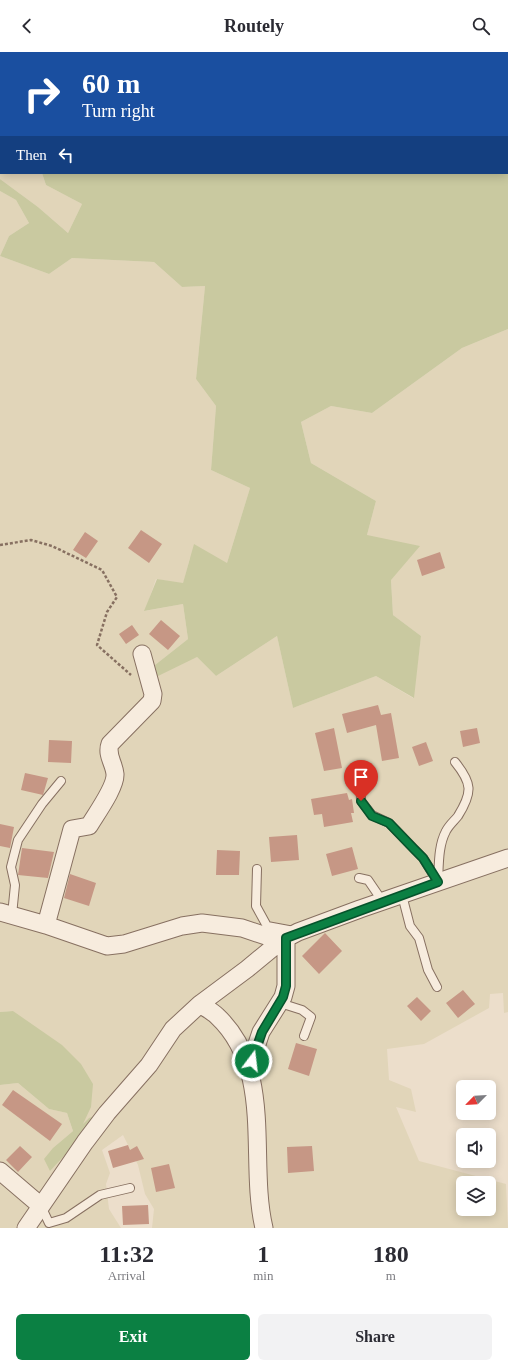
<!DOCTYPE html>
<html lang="en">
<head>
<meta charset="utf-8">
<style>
  body { margin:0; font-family:Georgia,serif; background:#f2f2f3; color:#2b2b33; height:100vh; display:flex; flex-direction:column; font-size:15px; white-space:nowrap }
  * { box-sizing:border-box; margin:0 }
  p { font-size:13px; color:#7c7c81 }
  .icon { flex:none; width:22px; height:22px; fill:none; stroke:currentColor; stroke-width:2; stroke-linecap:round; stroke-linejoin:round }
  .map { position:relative; height:1176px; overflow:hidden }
  .sheet { display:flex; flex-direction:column; background:#fff; flex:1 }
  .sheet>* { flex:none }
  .hud { position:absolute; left:0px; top:0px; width:508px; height:122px; box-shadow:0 2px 10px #0003; background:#1a4fa0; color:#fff; overflow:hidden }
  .needle { width:26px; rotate:246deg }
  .controls { position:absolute; left:456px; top:1028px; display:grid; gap:8px }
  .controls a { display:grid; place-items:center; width:40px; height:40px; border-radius:6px; background:#fff; box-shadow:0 2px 10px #0003; font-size:20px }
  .pin { position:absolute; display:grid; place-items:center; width:34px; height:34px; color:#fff; margin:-41px -17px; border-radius:50% 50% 50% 0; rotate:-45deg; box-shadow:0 0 4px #0007 }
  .pin .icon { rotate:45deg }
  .me { position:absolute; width:44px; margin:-22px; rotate:15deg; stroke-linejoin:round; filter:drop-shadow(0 0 3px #0008) }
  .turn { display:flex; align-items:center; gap:14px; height:84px; padding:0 16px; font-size:18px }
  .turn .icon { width:52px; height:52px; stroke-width:2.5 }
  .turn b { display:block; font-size:28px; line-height:34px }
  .then { display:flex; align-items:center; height:38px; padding:0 16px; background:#0003; gap:8px; font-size:15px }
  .eta { display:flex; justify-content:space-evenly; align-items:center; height:68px; text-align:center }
  .eta b { font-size:24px; font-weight:700; line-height:28px }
  .button { display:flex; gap:8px; margin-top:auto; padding:8px 16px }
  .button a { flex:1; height:46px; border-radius:6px; background:#0b8043; color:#fff; font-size:16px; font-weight:700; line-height:46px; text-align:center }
  .button a+a { background:#f2f2f3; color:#2b2b33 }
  header { display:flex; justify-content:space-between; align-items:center; height:52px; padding:0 16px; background:#fff; font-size:18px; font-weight:700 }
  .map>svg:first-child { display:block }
  .farmland { fill:#e1d5b9; fill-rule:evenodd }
  .green { fill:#c9c9a0 }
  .building { fill:#c69785 }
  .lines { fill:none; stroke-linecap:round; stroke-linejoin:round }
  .lane-casing { stroke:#877061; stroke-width:10 }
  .street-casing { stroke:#877061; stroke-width:19 }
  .path { stroke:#877061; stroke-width:2.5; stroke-dasharray:3 2; stroke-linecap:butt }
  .lane { stroke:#f7ecde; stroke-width:8 }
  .street { stroke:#f7ecde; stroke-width:17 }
  .route-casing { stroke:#07532c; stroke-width:10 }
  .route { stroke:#0b8043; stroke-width:7 }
</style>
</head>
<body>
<header><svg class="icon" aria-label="back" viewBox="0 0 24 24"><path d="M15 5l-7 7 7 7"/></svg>Routely<svg class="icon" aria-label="search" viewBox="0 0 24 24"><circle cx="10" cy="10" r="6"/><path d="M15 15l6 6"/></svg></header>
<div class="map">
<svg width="508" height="1176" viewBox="0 0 508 1176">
  <rect width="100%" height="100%" fill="#ecdecb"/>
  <path class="farmland" d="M0 82 1 121H42L46 133 82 152 68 181 38 155 0 127Z
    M0 139 16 148 29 171 9 184 0 204 49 222 72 206 154 210 182 235 205 234 196 327 216 354 211 418 250 436 227 511 190 506 183 532 156 527 145 559 183 552 188 587 155 613 197 605 216 624 277 584 293 656 376 624 413 646 421 584 393 563 391 528 367 483 376 449 311 411 301 370 331 354 372 361 462 296 508 277V960L504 961 503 941 490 942 489 956 424 992 387 997 389 1028 411 1037 416 1060 396 1055 419 1109 506 1132 508 1176H152L154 1157 145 1142 138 1113 123 1083 102 1098 110 1121 106 1132 109 1157 121 1176H0V1033L18 1031 49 1057 67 1061 73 1079 53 1096 82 1074 13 959 0 960ZM463 1131H489V1157H463Z"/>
  <path class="green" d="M202 0H508V277L462 296 372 361 331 354 301 370 311 411 376 449 367 483 420 494 391 528 393 563 421 584 414 646 376 624 293 656 277 584 216 624 197 605 156 625 155 613 188 587 183 552 144 559 157 527 183 531 194 492 227 511 250 436 211 418 216 354 196 327 205 234 182 235 154 210 72 206 49 222 0 204 9 184 29 171 16 148 0 139V127L38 155 68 181 82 152 46 133 42 121H507V1Z
    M13 959 62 993 81 1012 93 1032 91 1055 83 1072 89 1066 97 1063 91 1075 50 1119 44 1107 53 1096 73 1079 67 1061 49 1057 18 1031 0 1033V960Z"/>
  <path class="building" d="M141 478 162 492 149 511 128 496Z
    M85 480 98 489 86 506 73 498Z
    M440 500 445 516 422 524 417 508Z
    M161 568 180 584 168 598 149 582Z
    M132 573 139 583 126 592 119 582Z
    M378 653 381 663 391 661 399 706 382 709 376 673 347 681 342 662Z
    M334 676 342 716 324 719 315 681Z
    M477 676 480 691 463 695 460 679Z
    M49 688 72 689 71 711 48 710Z
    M426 690 433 709 419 714 412 695Z
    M25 721 48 726 43 743 21 738Z
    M347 741 349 748 352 747 354 761H351L353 770 324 775 322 762 314 763 311 747Z
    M0 772 14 775 10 796 0 794Z
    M297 783 299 808 271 810 269 785Z
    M352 795 358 817 332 824 326 802Z
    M22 796 54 800 48 826 18 823Z
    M217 798 240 799 239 823H216Z
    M70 822 96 831 89 854 64 846Z
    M325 881 342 899 319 922 302 904Z
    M463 938 475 952 458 966 446 951Z
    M417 945 431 959 421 969 407 954Z
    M296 991 317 997 309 1024 288 1017Z
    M13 1038 62 1072 50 1089 2 1053Z
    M128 1093 130 1098 137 1094 144 1107 113 1116 108 1099Z
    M20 1094 32 1105 18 1120 6 1108Z
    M312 1094 314 1119 288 1121 287 1095Z
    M169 1112 175 1136 156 1140 151 1116Z
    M148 1153 149 1172 123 1173 122 1154Z"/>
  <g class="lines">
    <defs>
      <path id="lane" d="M360 714 361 749 372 763 389 771 423 806 438 830
        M257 817 256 854 267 874 294 879
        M359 826 368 828 383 850
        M438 830C439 813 438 794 446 779 449 773 454 769 458 764 473 740 472 731 455 710
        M402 843 410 874 419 886 428 918 437 935
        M12 863 15 833 11 815 18 788 42 752 61 729
        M280 951 302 958 311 965 304 984
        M41 1154 49 1171 66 1166 100 1143 130 1136"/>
      <path id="street" d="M0 860 46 873 107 894 124 892 182 874 202 871 242 876 281 889
        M46 873 72 777 89 774C96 762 116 735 115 722 114 711 106 703 110 692L152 649 153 642 142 602
        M200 952C205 956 212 959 217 964 275 1018 248 1108 264 1176
        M250 1019 257 992 261 980 283 945 286 934V886
        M0 1119 41 1154
        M26 1176 85 1090 107 1061 149 1013 173 977 200 952 247 917 281 889 298 880 360 857 508 806"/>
    </defs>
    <use href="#lane" class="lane-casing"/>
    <use href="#street" class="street-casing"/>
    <path class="path" d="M0 493 31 488 52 494 102 518 117 545 107 560 97 593 131 623"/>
    <use href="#lane" class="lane"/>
    <use href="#street" class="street"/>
  </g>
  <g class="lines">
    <defs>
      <path id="route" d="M252 1009 262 980 283 945 286 934V886L438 830 423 806 414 797 389 771 372 764 361 749"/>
    </defs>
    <use href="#route" class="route-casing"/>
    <use href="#route" class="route"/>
  </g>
</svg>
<div class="controls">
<a><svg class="needle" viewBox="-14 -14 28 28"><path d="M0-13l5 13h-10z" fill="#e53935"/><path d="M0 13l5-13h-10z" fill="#7c7c81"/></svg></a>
<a><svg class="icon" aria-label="sound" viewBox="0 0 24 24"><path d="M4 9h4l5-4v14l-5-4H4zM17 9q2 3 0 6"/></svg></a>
<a><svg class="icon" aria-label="layers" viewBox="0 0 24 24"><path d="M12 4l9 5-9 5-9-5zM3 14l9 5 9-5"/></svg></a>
</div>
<div class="pin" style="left:361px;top:749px;background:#d93025"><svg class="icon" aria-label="arrive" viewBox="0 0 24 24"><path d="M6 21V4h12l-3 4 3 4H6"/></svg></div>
<svg class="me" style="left:252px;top:1009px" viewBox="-20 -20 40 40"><circle r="17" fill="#0b8043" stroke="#fff" stroke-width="3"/><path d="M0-11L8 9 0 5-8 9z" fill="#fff"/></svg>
<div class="hud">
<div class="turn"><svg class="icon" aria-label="right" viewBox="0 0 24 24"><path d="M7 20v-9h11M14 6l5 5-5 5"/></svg><div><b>60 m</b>Turn right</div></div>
<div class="then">Then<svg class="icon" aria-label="left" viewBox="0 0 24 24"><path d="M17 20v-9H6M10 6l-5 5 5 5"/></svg></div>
</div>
</div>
<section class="sheet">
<div class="eta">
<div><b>11:32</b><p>Arrival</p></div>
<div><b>1</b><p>min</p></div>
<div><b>180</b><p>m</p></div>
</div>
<div class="button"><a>Exit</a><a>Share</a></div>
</section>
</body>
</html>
